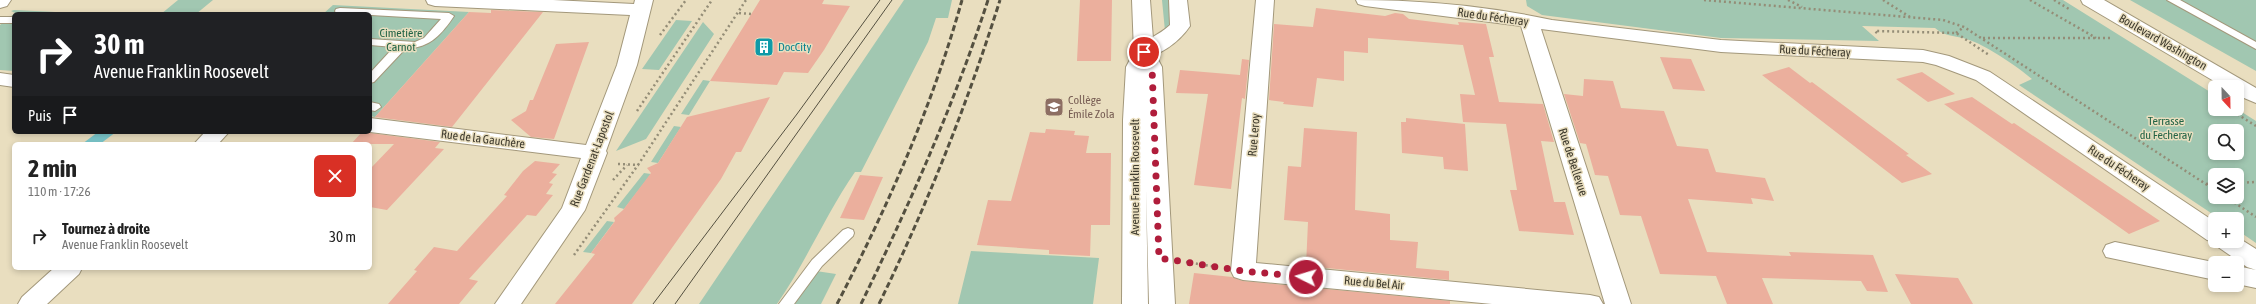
<!DOCTYPE html>
<html lang="fr">
<head>
<meta charset="utf-8">
<style>
  body { margin:0; font-family:"Asap Condensed",sans-serif; background:#f6f6f6; color:#222; height:100vh; display:flex; flex-direction:column; font-size:15px; white-space:nowrap }
  * { box-sizing:border-box; margin:0 }
  p { font-size:13px; color:#767676 }
  .icon { flex:none; width:22px; height:22px; fill:none; stroke:currentColor; stroke-width:2; stroke-linecap:round; stroke-linejoin:round }
  .map { position:relative; flex:1; overflow:hidden }
  .details { position:absolute; left:12px; top:142px; width:360px; height:128px; display:flex; flex-direction:column; background:#fff; border-radius:6px; box-shadow:0 2px 6px #0003 }
  .details>* { flex:none }
  .banner { position:absolute; left:12px; top:12px; width:360px; height:122px; border-radius:6px; box-shadow:0 2px 6px #0003; background:#202124; color:#fff; overflow:hidden }
  .needle { width:26px; rotate:158deg }
  .buttons { position:absolute; left:2208px; top:80px; display:grid; gap:8px }
  .buttons a { display:grid; place-items:center; width:36px; height:36px; border-radius:6px; background:#fff; box-shadow:0 2px 6px #0003; font-size:20px }
  .pin { position:absolute; display:grid; place-items:center; width:34px; height:34px; color:#fff; margin:-17px; border:2px solid #fff; border-radius:50%; box-shadow:0 1px 4px #0007 }
  .me { position:absolute; width:44px; margin:-22px; rotate:275deg; stroke-linejoin:round; filter:drop-shadow(0 0 3px #0008) }
  .turn { display:flex; align-items:center; gap:14px; height:84px; padding:0 16px; font-size:18px }
  .turn .icon { width:52px; height:52px; stroke-width:2.5 }
  .turn b { display:block; font-size:28px; line-height:34px }
  .then { display:flex; align-items:center; height:38px; padding:0 16px; background:#0003; gap:8px; font-size:15px }
  .round { display:grid; place-items:center; flex:none; width:42px; height:42px; border-radius:6px; background:#f6f6f6 }
  .head { display:flex; align-items:center; justify-content:space-between; height:68px; padding:0 16px }
  h1 { font-size:24px; font-weight:700; line-height:30px }
  ul { padding:0; list-style:none }
  li { display:flex; align-items:center; gap:12px; height:52px; padding:0 16px }
  li div { flex:1 }
  li b { display:block; font-size:15px }
  li em { font-style:normal }
  .map>svg:first-child { display:block }
  .green { fill:#a1c7b1; fill-rule:evenodd }
  .water { fill:#7bc8cc }
  .building { fill:#ebaf9d }
  .lines { fill:none; stroke-linecap:round; stroke-linejoin:round }
  .lane-casing { stroke:#a3987b; stroke-width:2 }
  .street-casing { stroke:#a3987b; stroke-width:2 }
  .secondary-casing { stroke:#a3987b; stroke-width:2 }
  .primary-casing { stroke:#a3987b; stroke-width:2 }
  .path { stroke:#948d77; stroke-width:2.5; stroke-dasharray:2 3; stroke-linecap:butt }
  .lane { fill:#fff; fill-rule:evenodd }
  .street { fill:#fff; fill-rule:evenodd }
  .secondary { fill:#fff; fill-rule:evenodd }
  .primary { fill:#fff; fill-rule:evenodd }
  .tram { stroke:#545040; stroke-width:1 }
  .rail { stroke:#545040; stroke-width:3; stroke-dasharray:6 3; stroke-linecap:butt }
  .route { stroke:#b01d3b; stroke-width:7; stroke-dasharray:0 12.6 }
  .labels { text-anchor:middle; stroke-width:3; stroke-linejoin:round; paint-order:stroke }
  .street-label { font-size:12px; fill:#3f3b2e; stroke:#e9debf }
  .park-label { font-size:12px; fill:#216345; stroke:#e9debf }
  .culture-label { font-size:12px; fill:#0d838f; stroke:#e9debf; text-anchor:start }
  .education-label { font-size:12px; fill:#785e54; stroke:#e9debf; text-anchor:start }
</style>
</head>
<body>
<div class="map">
<svg width="2256" height="304" viewBox="0 0 2256 304">
  <rect width="100%" height="100%" fill="#e9debf"/>
  <path class="green" d="M178 0H213L196 14H161Z
    M904 0H952L948 18H936L928 42 861 172H855C826 214 806 262 777 304H699Z
    M1162 0H1172L1171 26 1165 31Z
    M1526 0H2063L2215 95V109H2237L2256 121V243L2237 230V219H2220L2019 85 2032 79C2018 67 1988 47 1972 41 1959 35 1946 38 1935 28L1862 26 1879 41 1721 38 1542 15 1527 6ZM2215 131H2237V153H2215ZM2215 175H2237V197H2215Z
    M2130 0H2256V71Z
    M333 5 469 12 375 117 370 116V14H323Z
    M14 10 97 14H14V71L0 70V25L15 13 11 11Z
    M676 20 692 21 659 70 642 69Z
    M703 22 714 34 646 139 616 151Z
    M703 80 710 81 689 115 681 114Z
    M674 126 681 127 658 163 651 162Z
    M644 173 651 174 624 209 617 207Z
    M607 221 614 222 591 253 583 252Z
    M971 251 1099 258 1093 304H958Z
    M816 271 836 274 821 304H792Z"/>
  <path class="water" d="M98 132H116L100 144H82Z"/>
  <path class="building" d="M760 0H824L822 4 850 6 824 50 808 73 784 72 777 85 710 81Z
    M1080 0H1112L1111 61H1077Z
    M1316 8 1385 16 1395 13 1403 14 1409 19 1459 25 1458 22 1486 24 1494 57H1489L1499 102 1543 104 1554 142 1541 141 1554 202H1565L1574 235 1519 231 1510 190H1517L1506 124 1463 122 1460 94 1475 95 1463 45 1368 38V53L1344 51V81L1317 78 1313 107 1283 104 1284 102 1269 100 1274 24 1313 27Z
    M491 10 543 12 452 127 375 117 469 12 491 13Z
    M589 42 554 139 531 137 511 120 526 111 530 100H533L556 44Z
    M1660 57 1691 59 1705 91 1673 89Z
    M1242 59 1249 60 1245 99 1242 98 1231 189 1194 185 1208 94 1176 93 1180 70 1240 75Z
    M1789 67 1810 83 1812 82 1909 154 1906 155 1932 174 1902 183 1762 75Z
    M1922 72 1955 94 1928 102 1896 79Z
    M1584 79 1613 81 1621 108 1664 111 1677 146 1708 149 1716 172 1765 178 1774 201 1751 198 1753 204 1688 199 1707 252 1791 256 1789 252 1873 255 1888 292 1867 291 1861 281 1762 278 1773 304H1727L1716 276 1660 274 1641 216 1620 215 1608 176 1595 175 1586 144 1580 143 1564 94 1583 96Z
    M770 97 741 152H736L721 179 632 304H555L595 254 591 253 615 221 614 218 623 210 651 173 647 168 658 163 687 117Z
    M1972 97 2012 124 2014 123 2160 221 2129 234 1944 104Z
    M1406 118 1465 124 1468 171 1444 169 1443 157 1402 153 1401 122H1406Z
    M1304 128 1357 132 1355 210 1390 214V240L1418 242 1416 268 1449 271V280L1306 266 1308 222 1284 220 1288 166 1301 167Z
    M1046 129 1075 131 1074 135 1089 136 1086 153H1111L1110 225H1091L1090 256 1049 254V250L977 245 988 200 1011 201 1030 132 1045 133Z
    M362 132 440 142 435 148 444 149 387 210 370 207V169L394 144H351Z
    M535 161 560 164 552 173 557 174 549 183 553 184 546 194 553 195 536 216 527 215 469 279 478 281 459 304H388L417 271 414 270 434 247 457 251 507 196 504 195 523 171Z
    M860 175 883 177 864 220 840 218Z
    M1194 273 1232 277 1243 281 1450 301V304H1189Z
    M1895 274 1958 278 1973 304H1911Z"/>
  <g class="lines">
    <defs>
      <path id="lane" d="M2167 0H2180L2256 42V49Z
        M340 8 449 13 454 16C442 34 429 49 406 48L374 82 370 83V73L394 47 370 45V39L415 42 424 38 441 19 336 13 335 11 336 9Z
        M0 17H14V23H0Z
        M370 102 379 104 381 107 375 111 370 110Z
        M848 228 853 230 854 233 853 236 822 266 794 304H779L812 260 843 230Z"/>
      <path id="street" d="M0 0H11L7 6 0 8Z
        M426 0H553L634 4 635 0H653L637 65 606 151 607 153 585 210 521 304H495L562 208 581 158 370 132V118L586 145 617 65 630 15 435 6 428 4Z
        M1169 0H1187L1190 26C1180 41 1156 61 1137 56L1134 52C1141 41 1160 35 1170 25Z
        M1256 0H1274L1256 263 1590 295 1599 297 1603 304H1492L1243 280 1234 277 1231 271Z
        M1356 0C1421 0 1488 6 1552 20L1721 40 1923 50 1949 56 1990 72 2215 222V241H2237V237L2256 249V270L2247 267 2218 247 2215 242 2207 240 1976 80 1936 65 1923 62 1721 52 1541 29 1631 304H1605L1521 26 1365 6 1358 4Z
        M0 73 14 75V87L0 85Z
        M205 132H229L218 144H194Z
        M2115 242 2218 263H2215V280L2106 257 2103 251 2106 245Z
        M2237 266 2256 270V288L2237 284Z
        M54 268H82L79 274 47 304H18L22 297Z"/>
      <path id="secondary" d="M2081 0H2104L2256 88V103L2237 95V87H2224L2083 4Z"/>
      <path id="primary" d="M1132 0H1150L1154 52 1162 67 1175 304H1149L1146 189 1148 304H1122L1123 120 1126 67 1134 52Z"/>
    </defs>
    <use href="#lane" class="lane-casing"/>
    <use href="#street" class="street-casing"/>
    <use href="#secondary" class="secondary-casing"/>
    <use href="#primary" class="primary-casing"/>
    <path class="path" d="M1704 0 1943 20 1964 27 2215 190
      M1788 0 1802 7
      M1883 0 1910 17
      M2030 0 2096 38
      M2054 0 2069 9
      M739 13 752 14
      M1877 33 1875 31 1956 33 1989 55
      M1956 33 1964 27
      M660 35 686 0
      M1983 38H2112
      M2229 109 2256 126
      M637 111 712 0
      M618 164 638 165 746 0
      M613 180 627 165
      M2237 183 2256 182
      M2206 184 2215 183
      M2226 197 2256 217
      M574 255 638 165
      M1186 262 1217 267"/>
    <use href="#lane" class="lane"/>
    <use href="#street" class="street"/>
    <use href="#secondary" class="secondary"/>
    <use href="#primary" class="primary"/>
    <path class="tram" d="M653 304 797 114 880 0
      M675 304 892 0"/>
    <path class="rail" d="M837 304C888 206 932 107 962 0
      M861 304C909 205 954 105 988 0
      M879 304C927 205 967 105 1000 0"/>
  </g>
  <g class="lines">
    <path class="route" d="M1144 52 1152 67 1159 258 1243 271 1306 277"/>
  </g>
  <defs>
    <symbol id="building-square" viewBox="-11 -11 22 22"><rect x="-9" y="-9" width="18" height="18" rx="4" fill="#0f9aa8" stroke="#e9debf"/><path d="M-4-6H4V6H1V3H-1V6H-4ZM-2.5-4.3h1.7v1.8h-1.7ZM.8-4.3h1.7v1.8H.8ZM-2.5-1h1.7V.8h-1.7ZM.8-1h1.7V.8H.8Z" fill="#fff"/></symbol>
    <symbol id="school-square" viewBox="-11 -11 22 22"><rect x="-9" y="-9" width="18" height="18" rx="4" fill="#8d6e63" stroke="#e9debf"/><path d="M0-5L7-2L0 1L-7-2ZM-4 1L0 2.5L4 1V4Q0 6-4 4Z" fill="#fff"/></symbol>
  </defs>
  <g fill-rule="evenodd">
    <use href="#building-square" x="753" y="36" width="22" height="22"/>
    <use href="#school-square" x="1043" y="96" width="22" height="22"/>
  </g>
  <g class="labels">
    <g class="street-label">
      <text transform="translate(1493 17) rotate(8)" y="4">Rue du Fécheray</text>
      <text transform="translate(2163 42) rotate(30)" y="4">Boulevard Washington</text>
      <text transform="translate(1815 51) rotate(3)" y="4">Rue du Fécheray</text>
      <text transform="translate(1254 135) rotate(-85)" y="4">Rue Leroy</text>
      <text transform="translate(483 139) rotate(7)" y="4">Rue de la Gauchère</text>
      <text transform="translate(592 159) rotate(-69)" y="4">Rue Gardenat-Lapostol</text>
      <text transform="translate(1573 162) rotate(72)" y="4">Rue de Bellevue</text>
      <text transform="translate(2119 168) rotate(34)" y="4">Rue du Fécheray</text>
      <text transform="translate(1135 177) rotate(-90)" y="4">Avenue Franklin Roosevelt</text>
      <text transform="translate(1374 283) rotate(5)" y="4">Rue du Bel Air</text>
    </g>
    <g class="park-label">
      <text x="401" y="37">Cimetière<tspan x="401" dy="14">Carnot</tspan></text>
      <text x="2166" y="125">Terrasse<tspan x="2166" dy="14">du Fecheray</tspan></text>
    </g>
    <g class="culture-label">
      <text x="778" y="51">DocCity</text>
    </g>
    <g class="education-label">
      <text x="1068" y="104">Collège<tspan x="1068" dy="14">Émile Zola</tspan></text>
    </g>
  </g>
</svg>
<div class="buttons">
<a><svg class="needle" viewBox="-14 -14 28 28"><path d="M0-13l5 13h-10z" fill="#e53935"/><path d="M0 13l5-13h-10z" fill="#767676"/></svg></a>
<a><svg class="icon" aria-label="search" viewBox="0 0 24 24"><circle cx="10" cy="10" r="6"/><path d="M15 15l6 6"/></svg></a>
<a><svg class="icon" aria-label="layers" viewBox="0 0 24 24"><path d="M12 4l9 5-9 5-9-5zM3 14l9 5 9-5"/></svg></a>
<a>+</a>
<a>−</a>
</div>
<div class="pin" style="left:1144px;top:52px;background:#d93025"><svg class="icon" aria-label="arrive" viewBox="0 0 24 24"><path d="M6 21V4h12l-3 4 3 4H6"/></svg></div>
<svg class="me" style="left:1306px;top:277px" viewBox="-20 -20 40 40"><circle r="17" fill="#b01d3b" stroke="#fff" stroke-width="3"/><path d="M0-11L8 9 0 5-8 9z" fill="#fff"/></svg>
<div class="banner">
<div class="turn"><svg class="icon" aria-label="right" viewBox="0 0 24 24"><path d="M7 20v-9h11M14 6l5 5-5 5"/></svg><div><b>30 m</b>Avenue Franklin Roosevelt</div></div>
<div class="then">Puis<svg class="icon" aria-label="arrive" viewBox="0 0 24 24"><path d="M6 21V4h12l-3 4 3 4H6"/></svg></div>
</div>
<section class="details">
<div class="head"><div><h1>2 min</h1><p>110 m · 17:26</p></div><a class="round" style="background:#d93025;color:#fff"><svg class="icon" aria-label="close" viewBox="0 0 24 24"><path d="M6 6l12 12M18 6L6 18"/></svg></a></div>
<ul>
<li><svg class="icon" aria-label="right" viewBox="0 0 24 24"><path d="M7 20v-9h11M14 6l5 5-5 5"/></svg><div><b>Tournez à droite</b><p>Avenue Franklin Roosevelt</p></div><em>30 m</em></li>
</ul>
</section>
</div>
</body>
</html>
